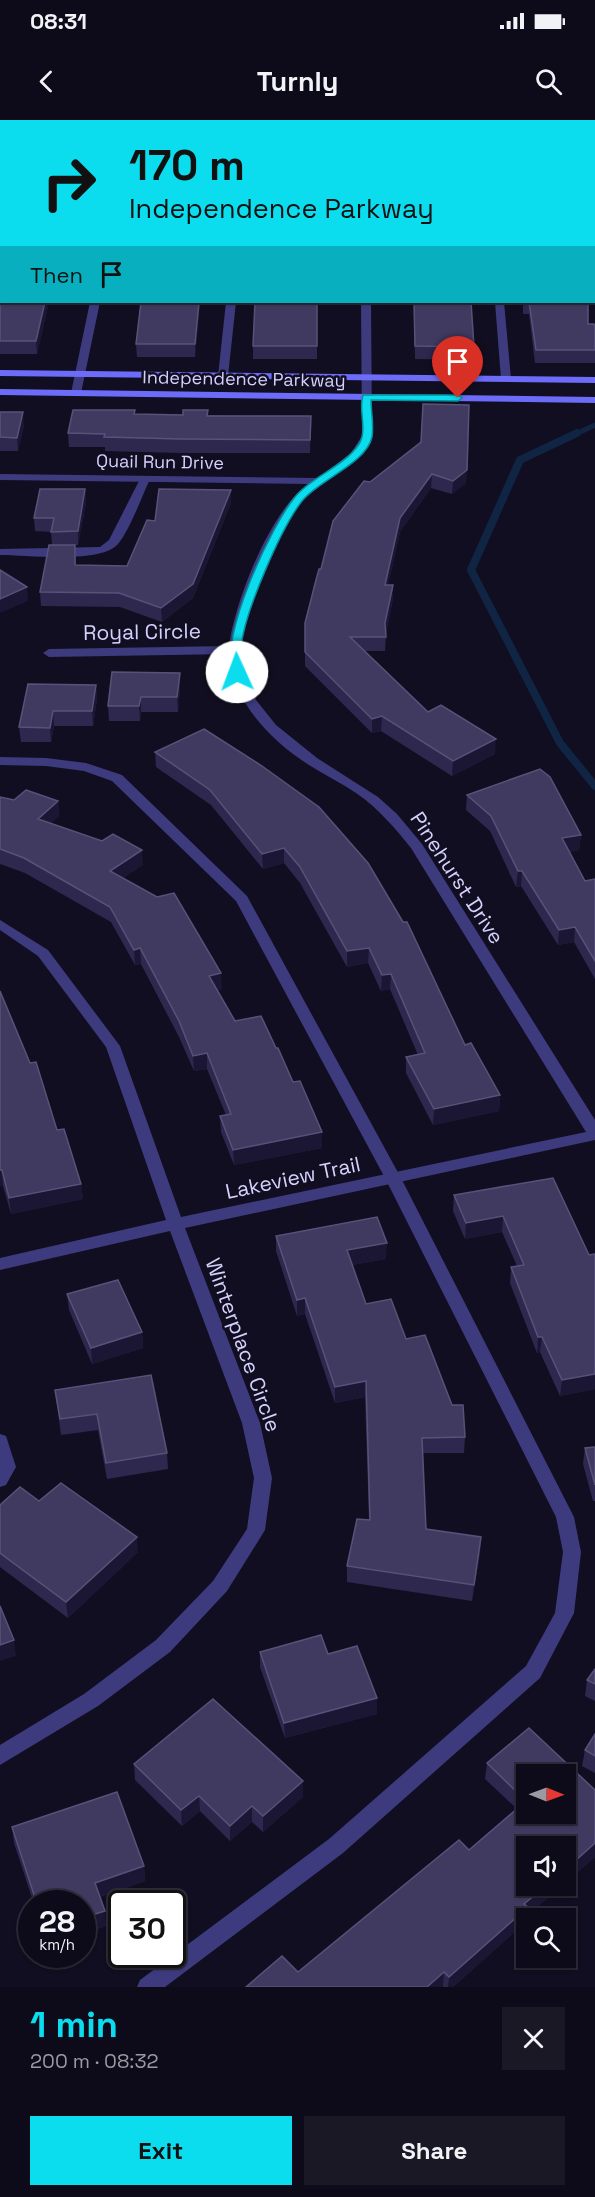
<!DOCTYPE html>
<html lang="en">
<head>
<meta charset="utf-8">
<style>
  body { margin:0; font-family:"Space Grotesk",sans-serif; background:#1b1826; color:#f1f3f6; height:100vh; display:flex; flex-direction:column; font-size:22px; white-space:nowrap }
  * { box-sizing:border-box; margin:0 }
  p { font-size:20px; color:#9a9aa2 }
  .icon { flex:none; width:33px; height:33px; fill:none; stroke:currentColor; stroke-width:2; stroke-linecap:round; stroke-linejoin:round }
  .map { position:relative; height:1867px; overflow:hidden }
  .sheet { display:flex; flex-direction:column; background:#0d0a19; flex:1 }
  .sheet>* { flex:none }
  .guide { position:absolute; left:0px; top:0px; width:596px; height:183px; box-shadow:0 2px 4px #0004,0 0 0 2px #2d2b38; background:#0bddef; color:#111; overflow:hidden }
  .needle { width:39px; rotate:91deg }
  .tools { position:absolute; left:516px; top:1644px; display:grid; gap:12px }
  .tools a { display:grid; place-items:center; width:60px; height:60px; border-radius:0px; background:#0d0a19; box-shadow:0 2px 4px #0004,0 0 0 2px #2d2b38; font-size:30px }
  .speed { position:absolute; left:18px; top:1770px; display:flex; gap:12px; font-size:30px; font-weight:700; text-align:center }
  .speed>* { display:grid; place-content:center; width:78px; height:78px; border-radius:50%; background:#0d0a19; box-shadow:0 2px 4px #0004,0 0 0 2px #2d2b38; line-height:1 }
  .speed small { font-size:15px; font-weight:400 }
  .speed .limit { border:3px solid #111; border-radius:9px; background:#fff; color:#111 }
  .pin { position:absolute; display:grid; place-items:center; width:51px; height:51px; color:#fff; margin:-62px -26px; border-radius:50% 50% 50% 0; rotate:-45deg; box-shadow:0 0 6px #0007 }
  .pin .icon { rotate:45deg }
  .me { position:absolute; width:66px; margin:-33px; rotate:358deg; stroke-linejoin:round; filter:drop-shadow(0 0 4px #0008) }
  .turn { display:flex; align-items:center; gap:21px; height:126px; padding:0 30px; font-size:27px }
  .turn .icon { width:78px; height:78px; stroke-width:2.5 }
  .turn b { display:block; font-size:42px; line-height:51px }
  .then { display:flex; align-items:center; height:57px; padding:0 30px; background:#0003; gap:12px; font-size:22px }
  .round { display:grid; place-items:center; flex:none; width:63px; height:63px; border-radius:0px; background:#1b1826 }
  .head { display:flex; align-items:center; justify-content:space-between; height:102px; padding:0 30px }
  h1 { font-size:36px; font-weight:700; line-height:45px; color:#0bddef }
  .action { display:flex; gap:12px; margin-top:auto; padding:12px 30px }
  .action a { flex:1; height:69px; border-radius:0px; background:#0bddef; color:#111; font-size:24px; font-weight:700; line-height:69px; text-align:center }
  .action a+a { background:#1b1826; color:#f1f3f6 }
  .status { display:flex; justify-content:space-between; align-items:center; height:42px; padding:0 30px; background:#0d0a19; direction:ltr }
  .status svg { height:16px; fill:currentColor }
  header { display:flex; justify-content:space-between; align-items:center; height:78px; padding:0 30px; background:#0d0a19; font-size:27px; font-weight:700 }
  .map>svg:first-child { display:block }
  .lines { fill:none; stroke-linecap:round; stroke-linejoin:round }
  .stream-far1 { stroke:#102544; stroke-width:5 }
  .stream { stroke:#102544; stroke-width:8 }
  .lane { fill:#3d3b7e; fill-rule:evenodd }
  .street { fill:#3d3b7e; fill-rule:evenodd }
  .secondary { fill:#6d6cf9; fill-rule:evenodd }
  .wall { fill:#2f284e }
  .shaded-wall { fill:#1b1634 }
  .building { fill:#403a61; stroke:#585279; stroke-width:1.5; fill-rule:evenodd }
  .route { fill:#0bddef; stroke:#07909b; stroke-width:1.5 }
  .labels { text-anchor:middle; stroke-width:5; stroke-linejoin:round; paint-order:stroke }
  .far-street-label { font-size:18px; fill:#d5d1fd; stroke:#110e21 }
  .street-label { font-size:21px; fill:#d5d1fd; stroke:#110e21 }
</style>
</head>
<body>
<div class="status"><b>08:31</b><svg viewBox="0 0 49 12"><path d="M0 12V9h3v3zM5 12V6h3v6zM10 12V3h3v9zM15 12V0h3v12zM26 1h20v11H26zM47 4h2v5h-2z"/></svg></div>
<header><svg class="icon" aria-label="back" viewBox="0 0 24 24"><path d="M15 5l-7 7 7 7"/></svg>Turnly<svg class="icon" aria-label="search" viewBox="0 0 24 24"><circle cx="10" cy="10" r="6"/><path d="M15 15l6 6"/></svg></header>
<div class="map">
<svg width="595" height="1867" viewBox="0 0 595 1867">
  <rect width="100%" height="100%" fill="#110e21"/>
  <g class="lines">
    <path class="stream-far1" d="M574 315 595 305"/>
    <path class="stream" d="M577 313 520 340 471 450 560 623 595 666"/>
    <path class="lane" d="M14 0H22L13 2Z
      M246 0H254L245 2Z
      M477 0H485L486 2H478Z
      M594 22H595V28H594Z
      M0 49H2L0 59Z
      M226 182H236L228 256 223 259 218 256Z
      M495 182H504L511 259 506 262 501 259Z
      M145 356 150 359C143 374 128 414 117 425 98 444 27 435 0 435V429L100 427 109 420 140 359Z
      M0 637 46 638 86 643 122 655 247 776 401 1058 574 1397 581 1432 574 1493 540 1558 343 1733 165 1867H137L140 1860 329 1719 526 1546 555 1493 563 1432 556 1397 385 1058 236 781 112 661 84 651 46 646 0 645Z
      M0 1314 6 1316 16 1347 6 1365 0 1367Z"/>
    <path class="street" d="M130 0H138L129 2Z
      M361 0H369V2H361Z
      M90 182H100L81 273 76 276 71 273Z
      M361 182H371L372 316 359 337 304 378 287 401 251 485 242 517 243 548 256 580 276 605 317 638 378 677 397 694 422 724 595 1000V1020L185 1108 260 1303 272 1358 265 1410 227 1471 170 1532 98 1586 0 1645V1625L84 1574 156 1520 213 1461 247 1409 254 1358 242 1303 170 1111 0 1150V1138L166 1100 106 927 38 836 0 810V800L48 830 120 926 181 1097 586 1012 411 728C395 708 378 688 356 673 341 663 325 655 309 645 270 620 233 582 229 534L49 537 43 533 49 529 229 526C235 481 270 391 308 364L0 360V354L318 358 351 333 362 316Z"/>
    <path class="secondary" d="M0 250 595 257V263L0 256Z
      M0 269 595 277V283L0 275Z"/>
  </g>
  <path class="wall" d="M0 126 49 182 37 234H0Z
    M141 182H200L195 237H137L136 224Z
    M317 182V239H253V226Z
    M414 182H471L474 227 473 240 415 239Z
    M523 182H588V204L595 207V243H535L529 194H523Z
    M469 285 466 363 452 374 431 368 400 412 388 465H393V479L386 514 385 531H365L428 592 495 634 452 656 381 611 372 613 305 546V503L321 449 370 362Z
    M135 290V294L311 296 310 333H180L105 331V327H69L68 313Z
    M0 292 24 305 18 331H0Z
    M85 369 86 383 78 425H75L76 445 127 446 155 401 231 383 193 478 162 502 120 487 41 486 40 472 52 425 51 412 35 411 34 398Z
    M180 553V567L178 592H141L140 601H109L108 586Z
    M96 565 97 579 93 606H54L51 622H21L19 607Z
    M204 609 465 925 500 975 499 991 433 1005 406 953V937L418 935 390 869 381 871 368 843 347 847 300 763 284 743 263 749 211 685 156 647 155 632Z
    M467 675 581 715 579 730 569 732 585 761 595 759V859L574 822 558 825 521 766 516 767 490 711 466 690Z
    M0 677 14 680 58 681 59 696 51 703 143 745 123 758 222 869 217 870 235 901 293 962 322 1028 234 1045 221 1012 220 996 226 995 207 949 194 951 179 917 141 844 135 845 111 802 25 753 0 744Z
    M0 871 57 1010 81 1064 83 1079 11 1094 3 1066H0Z
    M454 1075 589 1135H595V1269L560 1276 540 1232 537 1233 510 1163 511 1147 517 1146 502 1112 465 1119 453 1091Z
    M276 1116 386 1139 352 1145 366 1184 406 1219 465 1317 464 1333H423L426 1409 481 1417 480 1433 472 1481 347 1462V1446L369 1400 365 1277 335 1283 305 1194 297 1196 276 1131Z
    M67 1174 142 1212 143 1228 92 1244 69 1190Z
    M55 1270 167 1333 168 1349 107 1359 98 1310 61 1315Z
    M595 1327V1381H593L583 1344 585 1328Z
    M39 1381 138 1432 68 1498 0 1447V1385Z
    M260 1532 328 1534 377 1578V1594L285 1618 260 1547Z
    M595 1549V1581L585 1576 587 1560Z
    M595 1614V1653L582 1646 585 1630Z
    M487 1643 595 1670V1737L566 1762V1726L526 1766H562L527 1795 526 1802 453 1867H246L298 1852 469 1730 517 1689 485 1659Z
    M134 1644 303 1677 263 1712 252 1702 230 1721 200 1691 182 1706 135 1660Z
    M12 1707 144 1746 145 1761 100 1777 106 1806 82 1814V1784H34L14 1723Z"/>
  <path class="shaded-wall" d="M45 182H49L37 234 36 221Z
    M199 182H200L195 237V224Z
    M23 292 24 305 18 331 17 318Z
    M467 350 466 363 452 374 453 361Z
    M432 354 431 368 400 412 385 479V465L400 398Z
    M85 369 86 383 78 425V411Z
    M231 370V383L193 478 162 502 161 488Z
    M393 465V479L385 517V503Z
    M27 467 28 481 0 493V479Z
    M180 553V567L178 592 177 577Z
    M96 565 97 579 93 606 92 591Z
    M141 577V592L140 601 139 586Z
    M53 591 54 606 51 622 50 608Z
    M382 596 381 611 372 613V599Z
    M496 619 495 634 452 656 453 641Z
    M58 681 59 696 40 714 38 699Z
    M581 715 579 730 561 733 562 718Z
    M284 728V743L263 749 262 734Z
    M142 730 143 745 111 766 110 751Z
    M518 751H522L521 766 516 767Z
    M575 807 574 822 558 825 559 810Z
    M140 828 141 844 135 845 134 830Z
    M369 828 368 843 347 847V831Z
    M221 853 222 869 210 872 209 856Z
    M391 854 390 869 381 871 382 855Z
    M207 933V949L194 951 193 936Z
    M500 975 499 991 433 1005 434 989Z
    M322 1012V1028L234 1045 233 1030Z
    M0 1050H2L3 1066H0Z
    M81 1064 83 1079 11 1094 9 1078Z
    M503 1096 502 1112 465 1119 466 1103Z
    M387 1123 386 1139 346 1146 347 1130Z
    M305 1178V1194L297 1196V1180Z
    M142 1212 143 1228 92 1244 91 1228Z
    M538 1217H542L540 1232 537 1233Z
    M595 1254V1269L560 1276 562 1260Z
    M366 1261 365 1277 335 1283V1267Z
    M137 1417 138 1432 68 1498 66 1482Z
    M481 1417 480 1433 472 1481 474 1465Z
    M14 1520 16 1536 0 1541V1525Z
    M377 1578V1594L285 1618 284 1603Z
    M303 1661V1677L263 1712V1696Z
    M199 1676 200 1691 182 1706 181 1690Z
    M252 1686V1702L230 1721V1706Z
    M595 1723V1737L566 1762V1749Z
    M144 1746 145 1761 96 1778 95 1763Z
    M546 1766H562L527 1795 526 1802 453 1867H448L449 1857 524 1784Z
    M105 1791 106 1806 82 1814V1798Z
    M444 1852 443 1867H427Z"/>
  <path class="building" d="M38 0H89L88 2H38Z
    M176 0H224V2H175Z
    M273 0H316V2H273Z
    M410 0H465V2H410Z
    M595 28V142L594 144V31Z
    M2 121V182H45L36 221H0V126Z
    M141 182H199L195 224H136Z
    M255 182H317V226H253Z
    M414 182H471L474 227 415 226Z
    M524 182H588V204H594L595 207V230H536L529 182Z
    M423 284 469 285 467 350 453 361 432 354 400 398 385 465H393L385 503 386 517H350L428 592 441 585 496 619 453 641 382 596 372 599 305 532V503L316 460 319 449H321L333 401 364 361 370 362 421 322Z
    M73 290H135L134 294 183 295V290H208L207 296H311L310 320 180 319 104 317 105 314 68 313Z
    M0 292H23L17 318 0 317Z
    M40 369H85L78 411 51 412 54 398H34Z
    M159 369 231 370 193 464 161 488 119 473 40 472 49 425H75V445L127 446 147 400 155 401Z
    M0 450 27 467 0 479Z
    M112 552 180 553 177 577H141L139 586H108Z
    M28 564 96 565 92 591H53L50 608 19 607Z
    M204 609 262 646 319 687 368 743 403 802H407L465 925 471 923 500 975 434 989 406 937 425 933 391 854 382 855 369 828 347 831 300 747 284 728 262 734 210 670 155 632Z
    M540 649 550 657 581 715 562 718 585 761 595 759V841L575 807 559 810 522 751H518L491 696 467 675Z
    M26 670 58 681 38 699 102 721 113 714 142 730 110 751 157 777 174 773 221 853 209 856 235 901 261 896 276 928H278L293 962 300 961 322 1012 233 1030 220 996 231 994 207 933 193 936 179 901 140 828 134 830 110 787 24 738 0 729V677L14 680Z
    M0 871 30 943 36 942 57 1010 64 1009 81 1064 9 1078 2 1050H0Z
    M553 1058 589 1135 595 1134V1254L562 1260 542 1217H538L511 1147 524 1145 503 1096 466 1103 454 1075Z
    M377 1097 387 1123 347 1130 366 1184 391 1179 406 1219 425 1215 452 1285H463L465 1317 422 1318 426 1409 481 1417 474 1465 347 1446 357 1399 370 1400 366 1261 335 1267 305 1178 297 1180 276 1116Z
    M118 1160 142 1212 91 1228 67 1174Z
    M151 1255 167 1333 106 1343 97 1294 60 1299 55 1270Z
    M595 1327V1365L585 1328Z
    M61 1363 137 1417 66 1482 0 1433V1385L20 1367 39 1381Z
    M0 1486 14 1520 0 1525Z
    M321 1515 328 1534 357 1526 377 1578 284 1603 260 1532Z
    M595 1549V1564L587 1560Z
    M213 1579 303 1661 263 1696 252 1686 230 1706 199 1676 181 1690 134 1644Z
    M529 1608 595 1670V1723L566 1749V1726H526V1766H546L524 1784 528 1787 449 1857 444 1852 427 1867H246L282 1836 298 1852 459 1720 469 1730 526 1681 487 1643ZM526 1654H566V1694H526Z
    M595 1614V1636L585 1630Z
    M117 1672 144 1746 95 1763 105 1791 82 1798V1784H37L12 1707Z"/>
  <path class="route" d="M363 275H458L462 278 458 281 371 280C371 291 374 305 372 317 366 344 318 360 302 381 281 408 243 495 241 529 240 536 242 545 243 552L237 555 233 554C218 519 271 406 295 377 312 356 344 347 359 324 368 310 358 290 363 275Z"/>
  <g class="labels">
    <g class="far-street-label">
      <text transform="translate(244 259) rotate(1)" y="6">Independence Parkway</text>
      <text transform="translate(160 342) rotate(1)" y="6">Quail Run Drive</text>
    </g>
    <g class="street-label">
      <text transform="translate(142 512) rotate(-1)" y="7">Royal Circle</text>
      <text transform="translate(457 758) rotate(57)" y="7">Pinehurst Drive</text>
      <text transform="translate(293 1058) rotate(-12)" y="7">Lakeview Trail</text>
      <text transform="translate(243 1225) rotate(70)" y="7">Winterplace Circle</text>
    </g>
  </g>
</svg>
<div class="tools">
<a><svg class="needle" viewBox="-14 -14 28 28"><path d="M0-13l5 13h-10z" fill="#e53935"/><path d="M0 13l5-13h-10z" fill="#9a9aa2"/></svg></a>
<a><svg class="icon" aria-label="sound" viewBox="0 0 24 24"><path d="M4 9h4l5-4v14l-5-4H4zM17 9q2 3 0 6"/></svg></a>
<a><svg class="icon" aria-label="search" viewBox="0 0 24 24"><circle cx="10" cy="10" r="6"/><path d="M15 15l6 6"/></svg></a>
</div>
<div class="speed"><div>28<small>km/h</small></div><div class="limit">30</div></div>
<div class="pin" style="left:458px;top:278px;background:#d93025"><svg class="icon" aria-label="arrive" viewBox="0 0 24 24"><path d="M6 21V4h12l-3 4 3 4H6"/></svg></div>
<svg class="me" style="left:237px;top:552px" viewBox="-20 -20 40 40"><circle r="19" fill="#fff"/><path d="M0-13L10 11 0 6-10 11z" fill="#0bddef"/></svg>
<div class="guide">
<div class="turn"><svg class="icon" aria-label="right" viewBox="0 0 24 24"><path d="M7 20v-9h11M14 6l5 5-5 5"/></svg><div><b>170 m</b>Independence Parkway</div></div>
<div class="then">Then<svg class="icon" aria-label="arrive" viewBox="0 0 24 24"><path d="M6 21V4h12l-3 4 3 4H6"/></svg></div>
</div>
</div>
<section class="sheet">
<div class="head"><div><h1>1 min</h1><p>200 m · 08:32</p></div><a class="round"><svg class="icon" aria-label="close" viewBox="0 0 24 24"><path d="M6 6l12 12M18 6L6 18"/></svg></a></div>
<div class="action"><a>Exit</a><a>Share</a></div>
</section>
</body>
</html>
